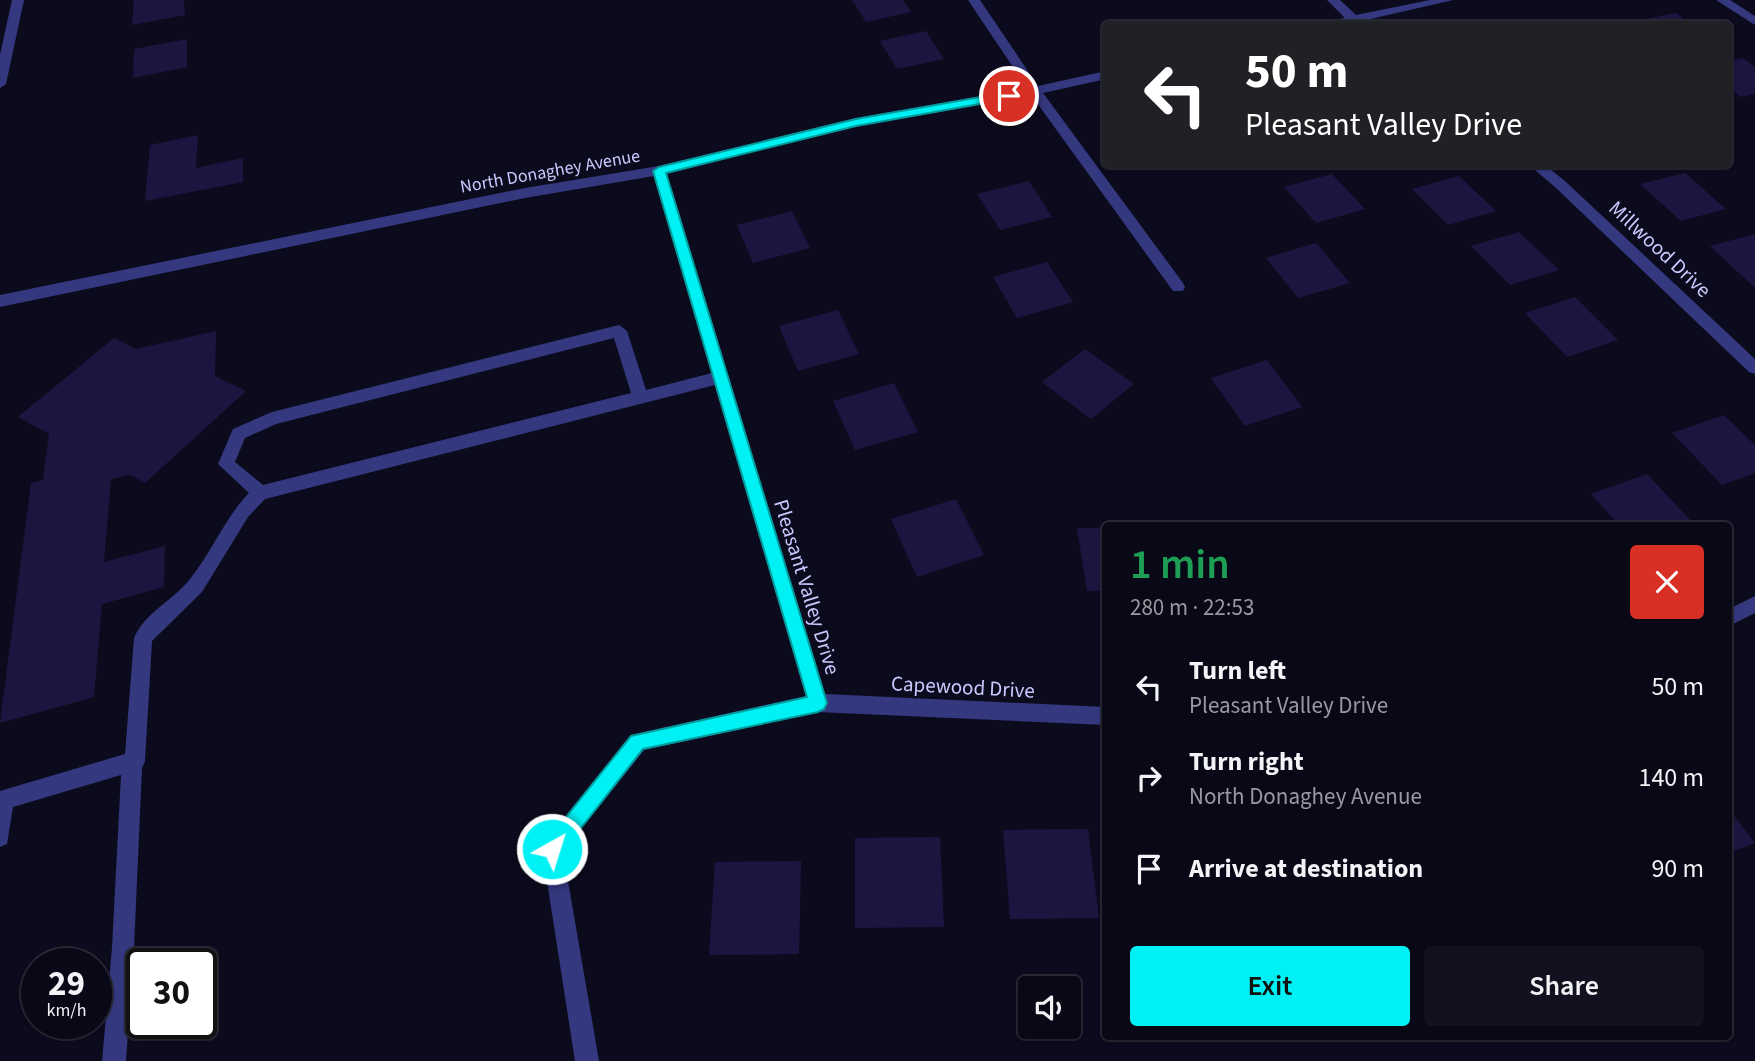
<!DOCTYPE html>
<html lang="en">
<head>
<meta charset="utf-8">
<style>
  body { margin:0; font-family:"Source Sans 3",sans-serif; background:#12111f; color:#f1f3f6; height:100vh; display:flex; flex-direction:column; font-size:26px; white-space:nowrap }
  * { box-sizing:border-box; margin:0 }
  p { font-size:23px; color:#999aa1 }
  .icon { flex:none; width:38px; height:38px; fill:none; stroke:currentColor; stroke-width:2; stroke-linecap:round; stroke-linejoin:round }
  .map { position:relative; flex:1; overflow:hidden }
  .panel { position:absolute; left:1102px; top:522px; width:630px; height:518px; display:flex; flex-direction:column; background:#090816; border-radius:7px; box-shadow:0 2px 5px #0004,0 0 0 2px #292935 }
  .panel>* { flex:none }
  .hud { position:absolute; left:1102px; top:21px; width:630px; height:147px; border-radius:7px; box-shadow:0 2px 5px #0004,0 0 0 2px #292935; background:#202124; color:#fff; overflow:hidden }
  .controls { position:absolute; left:1018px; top:976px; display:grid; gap:14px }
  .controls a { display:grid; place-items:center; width:63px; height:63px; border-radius:7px; background:#090816; box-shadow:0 2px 5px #0004,0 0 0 2px #292935; font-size:35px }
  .speed { position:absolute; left:21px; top:948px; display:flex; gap:14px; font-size:35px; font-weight:700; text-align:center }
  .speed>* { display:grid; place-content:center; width:91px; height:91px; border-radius:50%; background:#090816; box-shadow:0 2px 5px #0004,0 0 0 2px #292935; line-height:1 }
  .speed small { font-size:18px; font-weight:400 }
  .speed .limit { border:4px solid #111; border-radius:10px; background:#fff; color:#111 }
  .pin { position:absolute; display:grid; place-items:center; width:60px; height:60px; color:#fff; margin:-30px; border:4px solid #fff; border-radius:50%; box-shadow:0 2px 7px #0007 }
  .me { position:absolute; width:77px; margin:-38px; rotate:39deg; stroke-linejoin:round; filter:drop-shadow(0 0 5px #0008) }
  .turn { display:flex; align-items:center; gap:24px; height:147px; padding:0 28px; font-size:32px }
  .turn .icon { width:91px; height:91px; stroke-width:2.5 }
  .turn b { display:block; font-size:49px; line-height:60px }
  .round { display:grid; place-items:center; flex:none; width:74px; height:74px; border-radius:7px; background:#12111f }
  .headline { display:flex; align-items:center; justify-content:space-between; height:119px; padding:0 28px }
  h1 { font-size:42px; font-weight:600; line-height:52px; color:#1e9e55 }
  .button { display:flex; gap:14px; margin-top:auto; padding:14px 28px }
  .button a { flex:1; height:80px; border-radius:7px; background:#00f1f3; color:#111; font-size:28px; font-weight:600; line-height:80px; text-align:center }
  .button a+a { background:#12111f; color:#f1f3f6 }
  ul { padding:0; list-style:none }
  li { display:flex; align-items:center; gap:21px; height:91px; padding:0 28px }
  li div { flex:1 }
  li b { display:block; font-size:26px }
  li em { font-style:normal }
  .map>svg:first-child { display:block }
  .building { fill:#1b163f }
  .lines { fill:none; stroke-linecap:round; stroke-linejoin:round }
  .minor { fill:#34387f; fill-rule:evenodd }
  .route { fill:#00f1f3; stroke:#009d9e; stroke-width:2 }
  .labels { text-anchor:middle; stroke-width:5; stroke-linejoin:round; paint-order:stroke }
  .far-street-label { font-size:18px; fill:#c9c8ff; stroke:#0c0b1e }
  .street-label { font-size:21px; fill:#c9c8ff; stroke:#0c0b1e }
</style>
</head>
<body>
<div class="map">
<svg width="1755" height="1061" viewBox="0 0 1755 1061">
  <rect width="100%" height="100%" fill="#0c0b1e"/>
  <path class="building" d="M134 0H184L185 15 132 25Z
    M852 0H903L911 12 866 22Z
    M1676 13 1691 24H1640L1637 21Z
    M926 31 944 59 897 69 880 41Z
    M187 39V67L133 78 134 49Z
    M1743 58 1755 67V94L1741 97 1729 88V61Z
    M198 135 196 168 243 158V182L145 201 150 145Z
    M1685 173 1726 209 1681 221 1640 184Z
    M1332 174 1365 209 1316 223 1284 187Z
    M1459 176 1496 211 1448 225 1412 189Z
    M1029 181 1052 217 1000 230 977 194Z
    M792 211 810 248 753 263 737 225Z
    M1519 232 1559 270 1510 285 1471 246Z
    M1755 234V288L1710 246Z
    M1316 243 1350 283 1298 298 1266 258Z
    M1047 262 1073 302 1017 318 993 277Z
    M1575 297 1618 340 1567 357 1525 313Z
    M838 310 859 354 798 371 779 326Z
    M216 331 215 376 246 391 145 483 130 475 111 479 104 562 165 546 164 587 102 604 94 697 0 723 31 483 43 480 49 434 18 417 114 338 136 349Z
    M1085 349 1134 384 1091 419 1042 382Z
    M1267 360 1302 407 1245 426 1211 378Z
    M894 383 918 432 855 450 833 401Z
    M1724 415 1755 445V473L1722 485 1672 433Z
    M1647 474 1695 525H1619L1591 494Z
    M956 499 984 555 917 577 891 519Z
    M1077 528H1106V591H1087Z
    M1729 809 1755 843 1729 853Z
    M1088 829 1099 918 1010 919 1003 830Z
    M940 837 944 927 855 928V838Z
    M801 861 799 954 709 955 715 862Z"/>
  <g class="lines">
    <path class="minor" d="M12 0H24L6 84 0 88V55Z
      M968 0H980L1038 86 1106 71V79L1043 93 1183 283 1185 287 1183 291H1173L1032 96 856 126 667 174 825 694 1106 707V725L818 712 644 750 563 852 599 1061H575L542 849 545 842 631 735 806 696 715 385 265 499 248 517 202 592 152 641 145 761 142 768 134 948 126 1061H102L112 948 121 775 13 807 7 844 0 847V791L125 754 134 638C145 612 173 601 190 579 212 552 224 519 249 493L218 464 233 429 272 412 619 325 627 331 646 390 712 373 654 176 525 198 0 307V295L525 188 659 166 856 118 1027 88ZM614 338 631 393 263 485 235 462 245 438 276 424Z
      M1327 0H1340L1356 15 1430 0H1453L1362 21 1364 24H1325L1327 21 1345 18Z
      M1716 0H1730L1755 16V25Z
      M1528 164H1544L1566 182 1755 359V374L1749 372 1556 188Z
      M1755 596V613L1729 626V609Z"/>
  </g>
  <path class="route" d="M1009 92 1015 96 1013 98 856 126 666 173 827 703 824 709 818 712 643 749 559 856 552 859 545 856 542 849 545 843 631 736 807 697 653 171 659 167 856 119Z"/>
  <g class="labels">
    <g class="far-street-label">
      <text transform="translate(550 171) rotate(-10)" y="6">North Donaghey Avenue</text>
    </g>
    <g class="street-label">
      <text transform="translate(1660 249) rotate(43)" y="7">Millwood Drive</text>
      <text transform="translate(807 587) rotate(73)" y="7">Pleasant Valley Drive</text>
      <text transform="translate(963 687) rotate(3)" y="7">Capewood Drive</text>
    </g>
  </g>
</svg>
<div class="controls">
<a><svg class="icon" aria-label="sound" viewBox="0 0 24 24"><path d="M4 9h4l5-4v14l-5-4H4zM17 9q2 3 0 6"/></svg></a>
</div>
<div class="speed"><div>29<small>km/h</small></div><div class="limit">30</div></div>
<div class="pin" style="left:1009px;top:96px;background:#d93025"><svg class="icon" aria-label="arrive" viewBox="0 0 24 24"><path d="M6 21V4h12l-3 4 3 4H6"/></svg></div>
<svg class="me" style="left:552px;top:849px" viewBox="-20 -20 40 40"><circle r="17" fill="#00f1f3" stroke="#fff" stroke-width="3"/><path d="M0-11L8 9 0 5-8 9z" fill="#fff"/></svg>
<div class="hud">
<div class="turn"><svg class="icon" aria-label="left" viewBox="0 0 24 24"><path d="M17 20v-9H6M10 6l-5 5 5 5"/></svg><div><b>50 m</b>Pleasant Valley Drive</div></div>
</div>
<section class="panel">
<div class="headline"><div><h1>1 min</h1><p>280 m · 22:53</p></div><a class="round" style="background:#d93025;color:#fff"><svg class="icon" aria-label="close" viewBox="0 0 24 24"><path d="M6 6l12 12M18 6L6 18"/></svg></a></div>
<ul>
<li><svg class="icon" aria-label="left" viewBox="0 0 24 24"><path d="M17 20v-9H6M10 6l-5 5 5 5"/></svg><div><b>Turn left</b><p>Pleasant Valley Drive</p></div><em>50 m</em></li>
<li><svg class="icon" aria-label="right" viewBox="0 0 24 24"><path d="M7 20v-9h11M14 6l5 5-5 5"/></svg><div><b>Turn right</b><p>North Donaghey Avenue</p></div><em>140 m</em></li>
<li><svg class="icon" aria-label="arrive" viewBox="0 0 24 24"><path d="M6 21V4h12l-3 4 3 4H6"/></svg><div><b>Arrive at destination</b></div><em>90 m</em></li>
</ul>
<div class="button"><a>Exit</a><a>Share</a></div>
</section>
</div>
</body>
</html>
